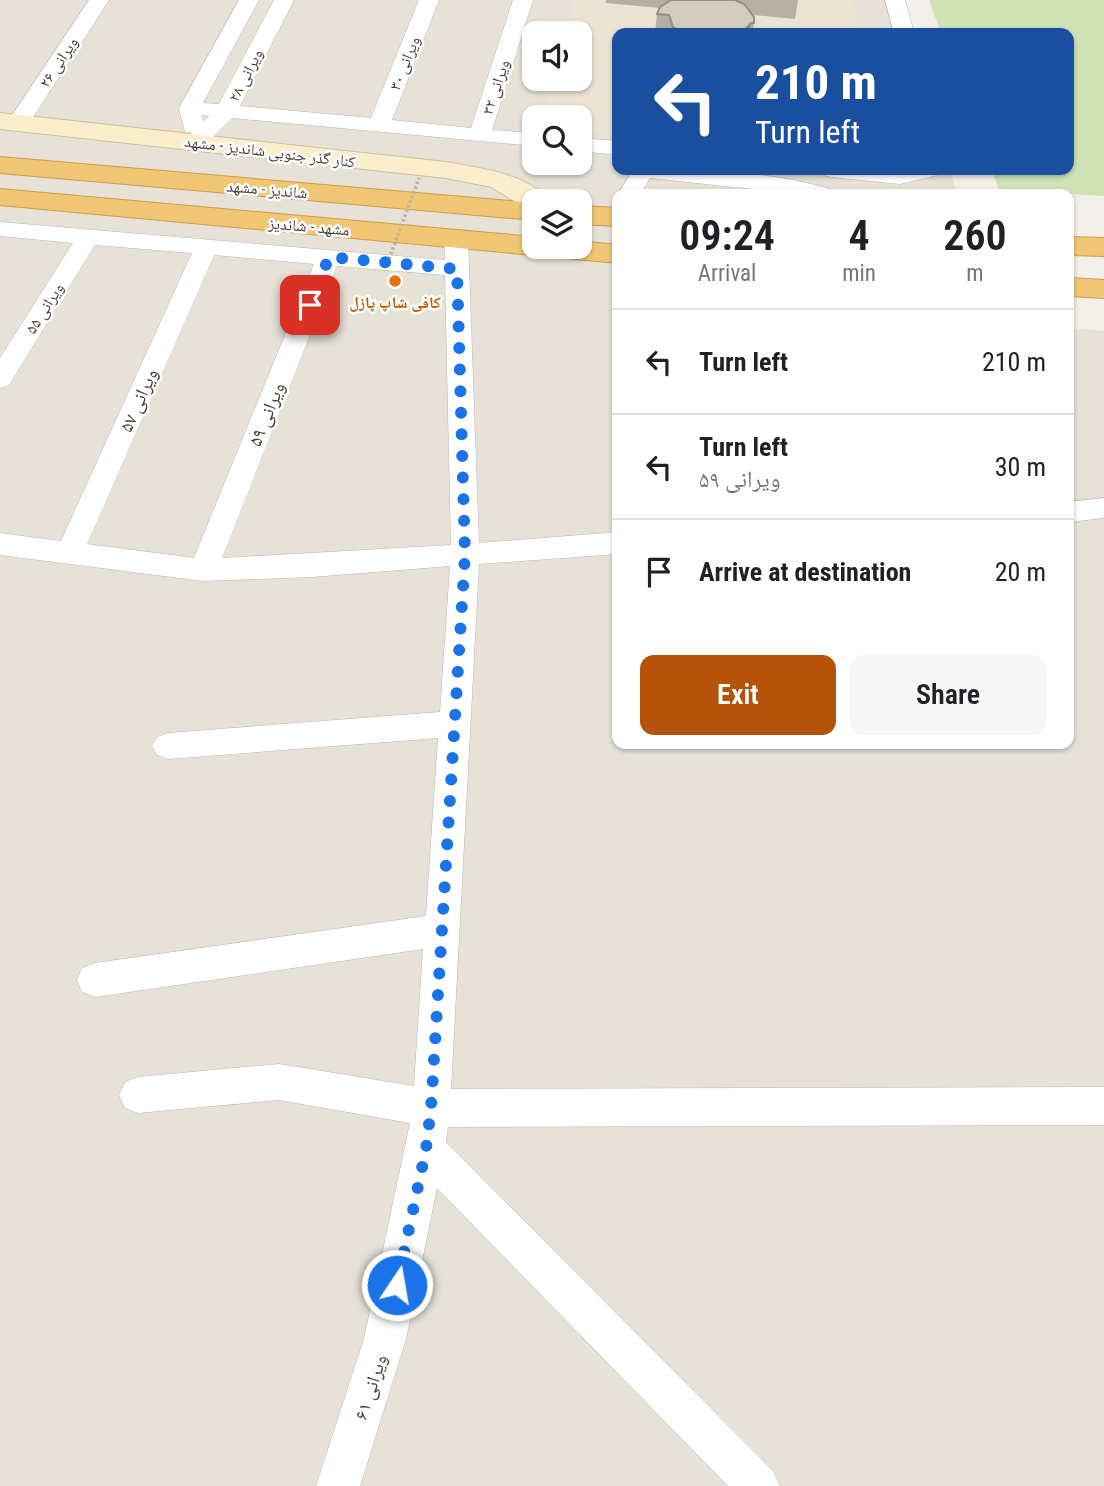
<!DOCTYPE html>
<html lang="en">
<head>
<meta charset="utf-8">
<style>
  body { margin:0; font-family:"Roboto Condensed","Noto Naskh Arabic",sans-serif; background:#f6f6f6; color:#202124; height:100vh; display:flex; flex-direction:column; font-size:26px; white-space:nowrap }
  * { box-sizing:border-box; margin:0 }
  p { font-size:23px; color:#757577 }
  .icon { flex:none; width:38px; height:38px; fill:none; stroke:currentColor; stroke-width:2; stroke-linecap:round; stroke-linejoin:round }
  .map { position:relative; flex:1; overflow:hidden }
  .sheet { position:absolute; left:612px; top:189px; width:462px; height:560px; display:flex; flex-direction:column; background:#fff; border-radius:14px; box-shadow:0 2px 5px #0004 }
  .sheet>* { flex:none }
  .guide { position:absolute; left:612px; top:28px; width:462px; height:147px; border-radius:14px; box-shadow:0 2px 5px #0004; background:#1a4fa0; color:#fff; overflow:hidden }
  .tools { position:absolute; left:522px; top:21px; display:grid; gap:14px }
  .tools a { display:grid; place-items:center; width:70px; height:70px; border-radius:14px; background:#fff; box-shadow:0 2px 5px #0004; font-size:35px }
  .pin { position:absolute; display:grid; place-items:center; width:60px; height:60px; color:#fff; margin:-30px; border-radius:14px; box-shadow:0 4px 10px #0006 }
  .me { position:absolute; width:77px; margin:-38px; rotate:12deg; stroke-linejoin:round; filter:drop-shadow(0 0 5px #0008) }
  .turn { display:flex; align-items:center; gap:24px; height:147px; padding:0 28px; font-size:32px }
  .turn .icon { width:91px; height:91px; stroke-width:2.5 }
  .turn b { display:block; font-size:49px; line-height:60px }
  .eta { display:flex; justify-content:space-evenly; align-items:center; height:119px; text-align:center }
  .eta b { font-size:42px; font-weight:600; line-height:49px }
  .cta { display:flex; gap:14px; margin-top:auto; padding:14px 28px }
  .cta a { flex:1; height:80px; border-radius:14px; background:#b45309; color:#fff; font-size:28px; font-weight:600; line-height:80px; text-align:center }
  .cta a+a { background:#f6f6f6; color:#202124 }
  ul { padding:0; list-style:none }
  li { display:flex; align-items:center; gap:21px; height:105px; padding:0 28px; border-top:2px solid #e0e0e0 }
  li div { flex:1 }
  li b { display:block; font-size:26px }
  li em { font-style:normal }
  .map>svg:first-child { display:block }
  .residential { fill:#e6e2d8; fill-rule:evenodd }
  .education { fill:#ebe4d4 }
  .green { fill:#cfe3b6 }
  .lines { fill:none; stroke-linecap:round; stroke-linejoin:round }
  .street-casing { stroke:#beb7ac; stroke-width:1 }
  .secondary-casing { stroke:#cec19c; stroke-width:2 }
  .highway-casing { stroke:#d09c46; stroke-width:2 }
  .street { fill:#fff; fill-rule:evenodd }
  .secondary { fill:#faeecc; fill-rule:evenodd }
  .highway { fill:#f1c776; fill-rule:evenodd }
  .path-bridge { stroke:#beb39f; stroke-width:3.5; stroke-dasharray:2.5 2.5; stroke-linecap:butt }
  .wall { fill:#b6afa4 }
  .shaded-wall { fill:#948f86 }
  .building { fill:#d4ccbf; stroke:#948f86; stroke-width:2 }
  .route { stroke:#1a73e8; stroke-width:12; stroke-dasharray:0 21.6 }
  .food-dot { fill:#e8710a; stroke:#fff; stroke-width:2.5 }
  .labels { text-anchor:middle; stroke-width:5; stroke-linejoin:round; paint-order:stroke }
  .far-street-label { font-size:16px; fill:#464038; stroke:#fff }
  .far-food-label { font-size:16px; font-weight:bold; fill:#c56008; stroke:#fff }
  .street-label { font-size:19px; fill:#464038; stroke:#fff }
</style>
</head>
<body>
<div class="map">
<svg width="1104" height="1486" viewBox="0 0 1104 1486">
  <rect width="100%" height="100%" fill="#f3f0e9"/>
  <path class="residential" d="M0 0H892L903 33H618V170H950L958 194H618V744H1069V328L1104 331V1486H0ZM534 33H579V79H534ZM534 117H579V163H534ZM534 201H579V247H534Z"/>
  <path class="education" d="M575 0H851L862 33H618V135L579 132V117H542L553 79H579V33H565Z"/>
  <path class="green" d="M929 0H1104V196L999 190 992 170H1069V33H941Z"/>
  <g class="lines">
    <defs>
      <path id="street" d="M89 0H109L26 128H10L7 123Z
        M239 0H259L203 103 219 104 274 0H294L240 106 371 118 419 0H439L392 120 471 128 513 0H533L492 130 534 133V146L232 118 203 147H187L184 142 192 133 185 132 179 108ZM202 115 209 116 203 122Z
        M885 0H905L914 33H894Z
        M579 138 618 141V155L579 151Z
        M633 170C699 170 767 170 830 189L833 194H799L650 178 640 194H618Z
        M820 170H941L938 175 900 184 831 177 823 175Z
        M0 222 445 260 444 240 448 235 456 233 464 235 468 240 479 543 618 532V554L479 564 451 1089 1104 1087V1125L448 1127 446 1142 773 1471 780 1486H728L437 1188 406 1339 360 1486H316L364 1339 410 1123 279 1100 138 1113 125 1108 119 1095 125 1082 138 1077 279 1064 414 1086 423 949 95 997 82 992 77 980 82 968 95 963 426 916 438 738 168 759 157 755 152 746 157 737 168 733 440 712 450 566 312 577 203 581 0 555V533L61 541 192 253 95 245 9 385 0 388V358L73 243 0 236ZM214 255 314 264 194 558 87 544ZM337 266 445 275 451 545 222 558Z
        M1104 498V518L1069 522V502Z"/>
      <path id="secondary" d="M0 113 446 162C477 168 529 173 548 201H534V209L524 207 491 187 446 178 0 129Z"/>
      <path id="highway" d="M0 157 534 203V220L0 173Z
        M0 189 534 237V247H579V241L618 245V263L0 205Z
        M579 206 618 208V226L579 224Z
        M1069 237 1104 238V256L1069 255Z
        M1069 278 1104 280V298L1069 296Z"/>
    </defs>
    <use href="#street" class="street-casing"/>
    <use href="#secondary" class="secondary-casing"/>
    <use href="#highway" class="highway-casing"/>
    <use href="#street" class="street"/>
    <use href="#secondary" class="secondary"/>
    <use href="#highway" class="highway"/>
    <path class="path-bridge" d="M389 259 419 178"/>
  </g>
  <path class="wall" d="M606 0H798L795 19 753 15 754 23 752 33H655L657 14 660 8 606 3Z"/>
  <path class="shaded-wall" d="M751 23 749 33H742Z"/>
  <path class="building" d="M671 0H735L744 4 754 17V23H751L742 33H683L673 27 669 15 657 14 660 7Z"/>
  <g class="lines">
    <path class="route" d="M310 305 329 257 457 269 465 555 431 1108 426 1149 397 1285"/>
  </g>
  <circle class="food-dot" cx="395" cy="281" r="7"/>
  <g class="labels">
    <g class="far-street-label">
      <text transform="translate(58 62) rotate(-57)" y="6">ویرانی ۲۶</text>
      <text transform="translate(404 63) rotate(-68)" y="6">ویرانی ۳۰</text>
      <text transform="translate(245 75) rotate(-63)" y="6">ویرانی ۲۸</text>
      <text transform="translate(495 87) rotate(-72)" y="6">ویرانی ۳۲</text>
      <text transform="translate(270 151) rotate(7)" y="6">کنار گذر جنوبی شاندیز - مشهد</text>
      <text transform="translate(267 189) rotate(5)" y="6">شاندیز - مشهد</text>
      <text transform="translate(309 226) rotate(5)" y="6">مشهد - شاندیز</text>
      <text transform="translate(44 308) rotate(-58)" y="6">ویرانی ۵۵</text>
    </g>
    <g class="far-food-label">
      <text x="395" y="308">کافی شاپ پازل</text>
    </g>
    <g class="street-label">
      <text transform="translate(138 400) rotate(-66)" y="7">ویرانی ۵۷</text>
      <text transform="translate(266 414) rotate(-68)" y="7">ویرانی ۵۹</text>
      <text transform="translate(370 1387) rotate(-72)" y="7">ویرانی ۶۱</text>
    </g>
  </g>
</svg>
<div class="tools">
<a><svg class="icon" aria-label="sound" viewBox="0 0 24 24"><path d="M4 9h4l5-4v14l-5-4H4zM17 9q2 3 0 6"/></svg></a>
<a><svg class="icon" aria-label="search" viewBox="0 0 24 24"><circle cx="10" cy="10" r="6"/><path d="M15 15l6 6"/></svg></a>
<a><svg class="icon" aria-label="layers" viewBox="0 0 24 24"><path d="M12 4l9 5-9 5-9-5zM3 14l9 5 9-5"/></svg></a>
</div>
<div class="pin" style="left:310px;top:305px;background:#d93025"><svg class="icon" aria-label="arrive" viewBox="0 0 24 24"><path d="M6 21V4h12l-3 4 3 4H6"/></svg></div>
<svg class="me" style="left:397px;top:1285px" viewBox="-20 -20 40 40"><circle r="17" fill="#1a73e8" stroke="#fff" stroke-width="3"/><path d="M0-11L8 9 0 5-8 9z" fill="#fff"/></svg>
<div class="guide">
<div class="turn"><svg class="icon" aria-label="left" viewBox="0 0 24 24"><path d="M17 20v-9H6M10 6l-5 5 5 5"/></svg><div><b>210 m</b>Turn left</div></div>
</div>
<section class="sheet">
<div class="eta">
<div><b>09:24</b><p>Arrival</p></div>
<div><b>4</b><p>min</p></div>
<div><b>260</b><p>m</p></div>
</div>
<ul>
<li><svg class="icon" aria-label="left" viewBox="0 0 24 24"><path d="M17 20v-9H6M10 6l-5 5 5 5"/></svg><div><b>Turn left</b></div><em>210 m</em></li>
<li><svg class="icon" aria-label="left" viewBox="0 0 24 24"><path d="M17 20v-9H6M10 6l-5 5 5 5"/></svg><div><b>Turn left</b><p>ویرانی ۵۹</p></div><em>30 m</em></li>
<li><svg class="icon" aria-label="arrive" viewBox="0 0 24 24"><path d="M6 21V4h12l-3 4 3 4H6"/></svg><div><b>Arrive at destination</b></div><em>20 m</em></li>
</ul>
<div class="cta"><a>Exit</a><a>Share</a></div>
</section>
</div>
</body>
</html>
